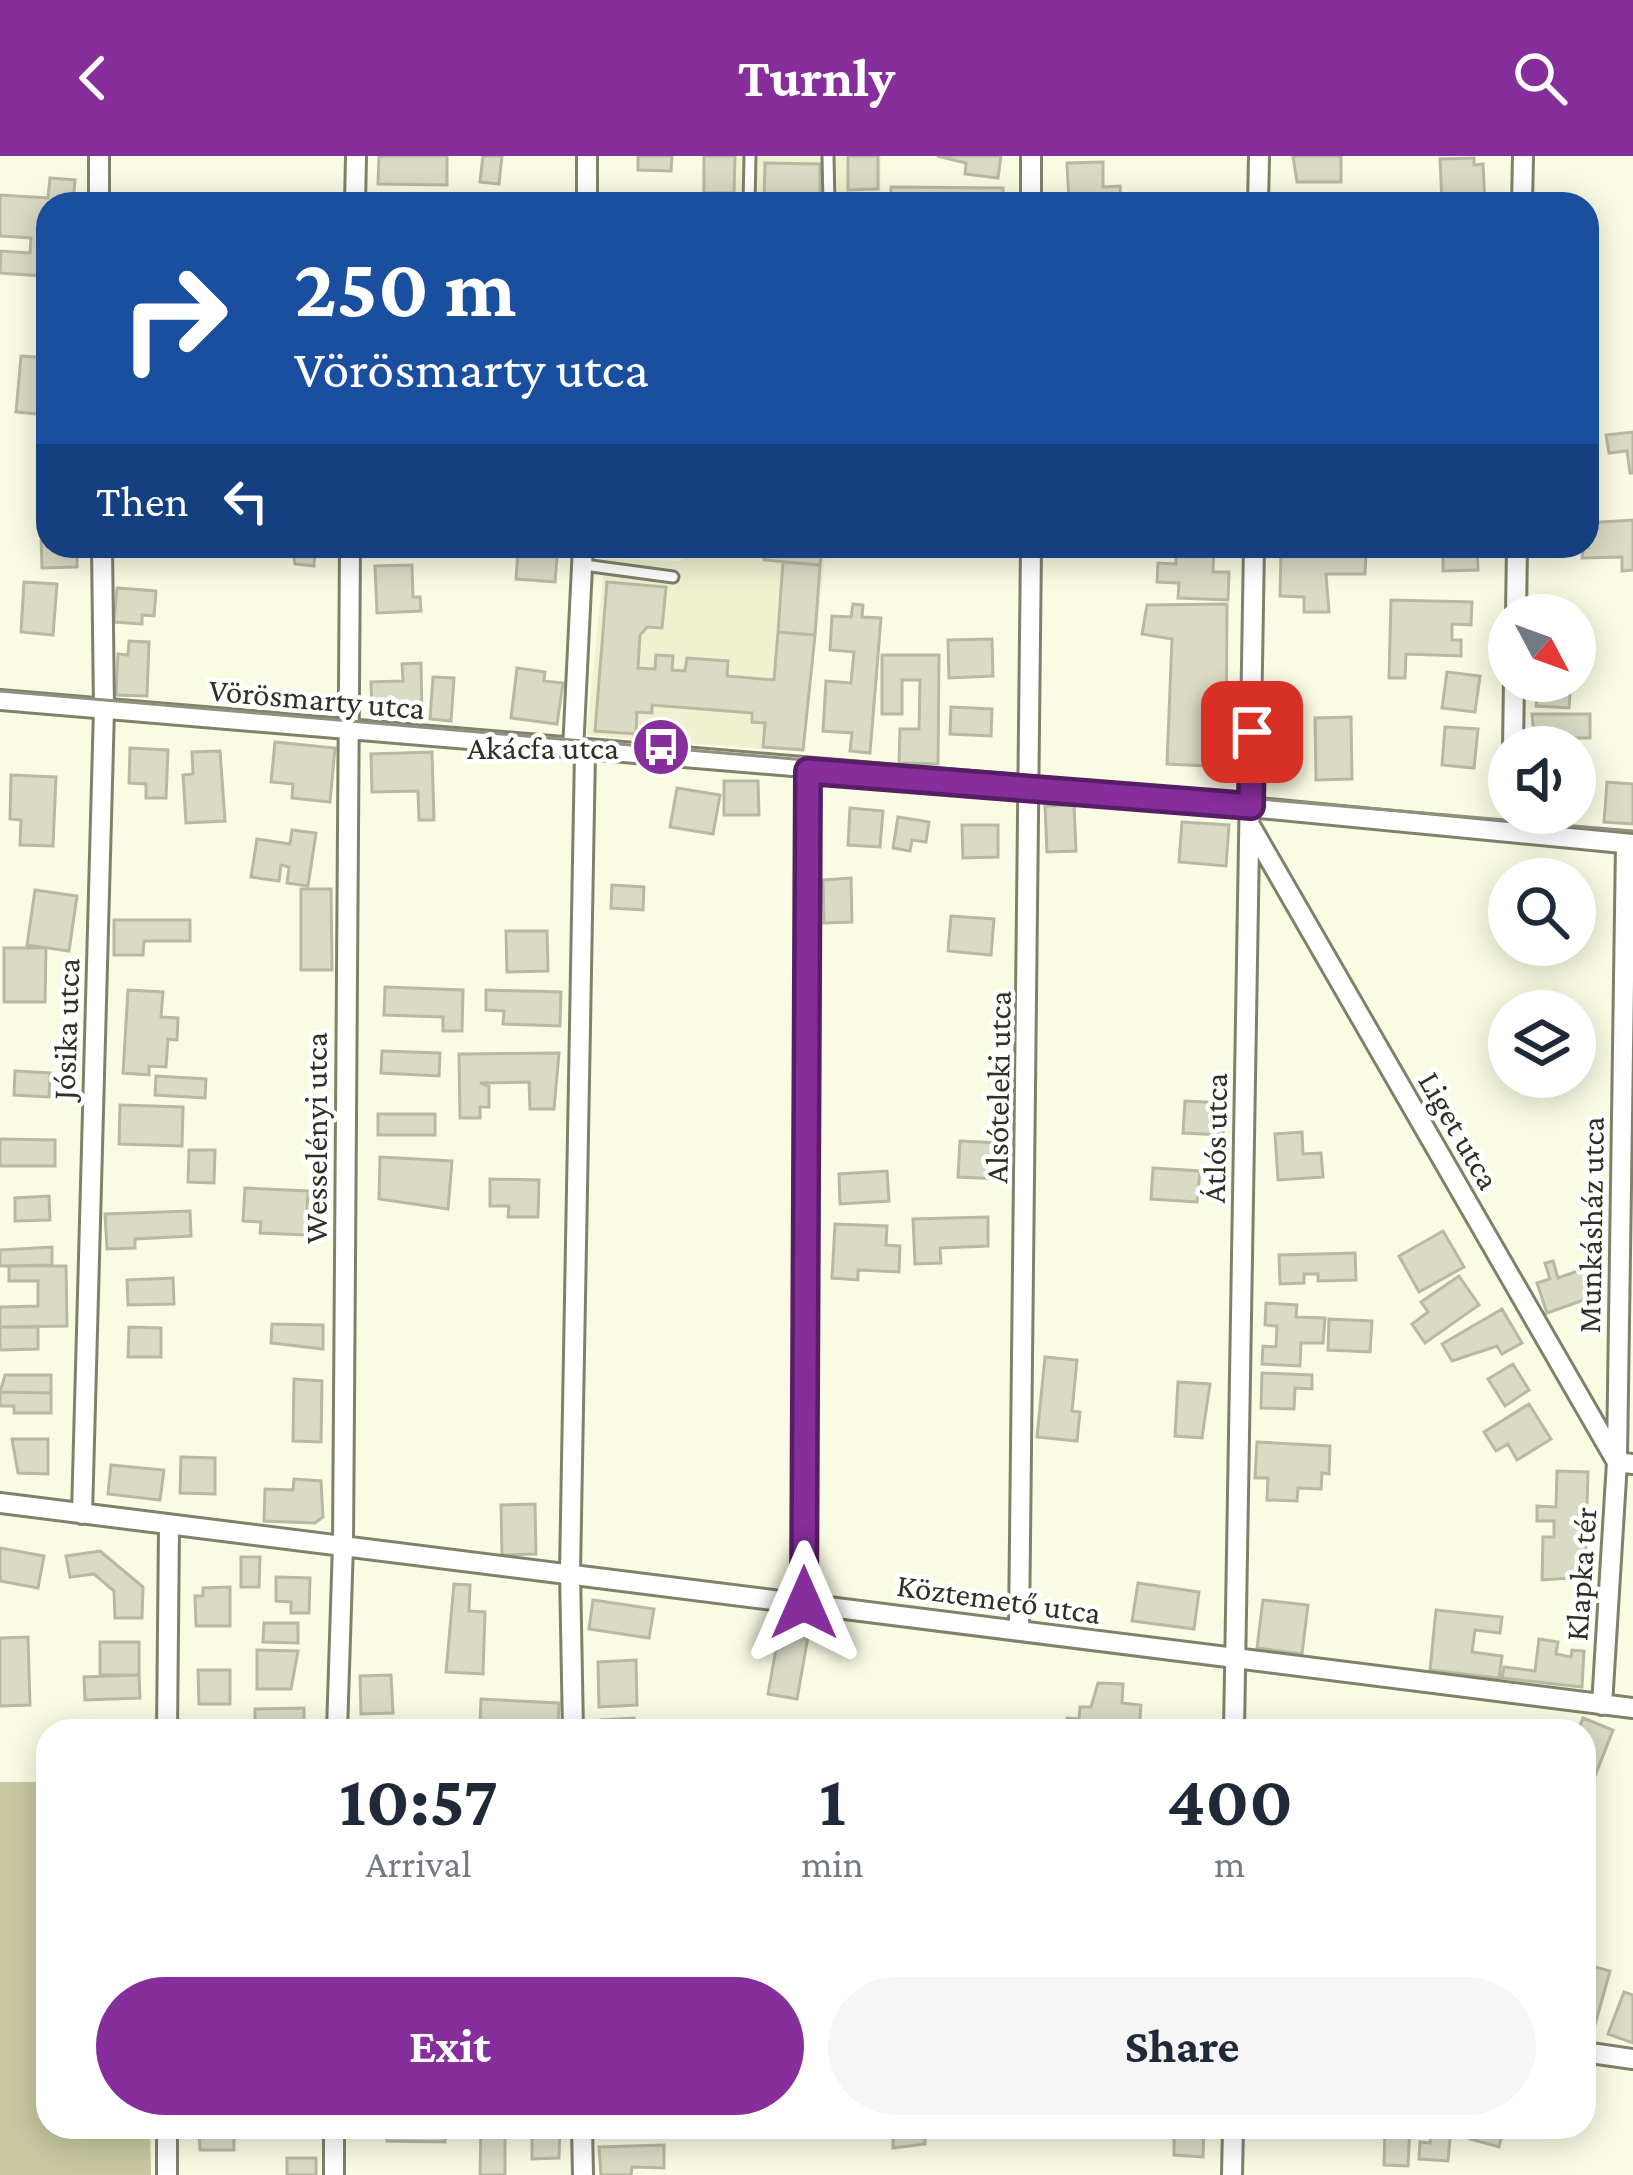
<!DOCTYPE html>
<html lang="en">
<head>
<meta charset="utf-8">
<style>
  body { margin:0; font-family:"Crimson Pro",serif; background:#f6f6f7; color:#1f2937; height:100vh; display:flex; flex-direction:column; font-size:45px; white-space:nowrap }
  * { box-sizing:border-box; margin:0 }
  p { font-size:39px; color:#747a83 }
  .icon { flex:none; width:66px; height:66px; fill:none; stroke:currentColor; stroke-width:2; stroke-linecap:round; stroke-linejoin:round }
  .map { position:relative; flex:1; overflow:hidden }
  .details { position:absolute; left:36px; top:1563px; width:1560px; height:420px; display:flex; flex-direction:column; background:#fff; border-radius:36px; box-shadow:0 6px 30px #0003 }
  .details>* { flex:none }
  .top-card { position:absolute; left:36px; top:36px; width:1563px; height:366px; border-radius:36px; box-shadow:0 6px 30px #0003; background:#1a4fa0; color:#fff; overflow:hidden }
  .needle { width:78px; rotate:131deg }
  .buttons { position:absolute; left:1488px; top:438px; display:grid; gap:24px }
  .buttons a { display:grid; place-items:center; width:108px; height:108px; border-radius:50%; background:#fff; box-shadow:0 6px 30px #0003; font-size:60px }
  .pin { position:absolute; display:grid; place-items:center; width:102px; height:102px; color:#fff; margin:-51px; border-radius:24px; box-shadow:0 6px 18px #0006 }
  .me { position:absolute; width:132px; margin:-66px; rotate:0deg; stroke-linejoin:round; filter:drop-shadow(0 0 9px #0008) }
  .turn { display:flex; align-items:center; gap:42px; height:252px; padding:0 60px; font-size:54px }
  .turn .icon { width:156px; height:156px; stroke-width:2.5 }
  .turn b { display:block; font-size:84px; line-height:102px }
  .then { display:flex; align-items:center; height:114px; padding:0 60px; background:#0003; gap:24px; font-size:45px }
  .eta { display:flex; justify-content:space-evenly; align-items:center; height:204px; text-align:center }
  .eta b { font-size:72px; font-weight:700; line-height:84px }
  .action { display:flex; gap:24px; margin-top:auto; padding:24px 60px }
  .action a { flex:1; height:138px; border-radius:72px; background:#862e9b; color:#fff; font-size:48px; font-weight:700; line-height:138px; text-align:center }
  .action a+a { background:#f6f6f7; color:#1f2937 }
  header { display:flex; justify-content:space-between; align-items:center; height:156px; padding:0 60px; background:#862e9b; color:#fff; font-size:54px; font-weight:700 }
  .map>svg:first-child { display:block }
  .built { fill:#f0f1d1 }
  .green { fill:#c8c9a1 }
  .building { fill:#dadbc4; stroke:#b8b9a3; stroke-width:3 }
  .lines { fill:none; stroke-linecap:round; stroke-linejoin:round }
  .service-casing { stroke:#80816b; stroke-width:15 }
  .minor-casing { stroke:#80816b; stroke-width:24 }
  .service { stroke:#fff; stroke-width:9 }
  .minor { stroke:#fff; stroke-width:18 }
  .tram { stroke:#8f9080; stroke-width:3 }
  .route-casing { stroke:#571e65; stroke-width:30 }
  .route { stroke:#862e9b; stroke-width:21 }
  .labels { text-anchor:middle; stroke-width:9; stroke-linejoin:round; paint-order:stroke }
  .street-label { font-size:33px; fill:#303027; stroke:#fff }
  .poi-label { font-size:33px; fill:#303027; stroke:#fff; text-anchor:end }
</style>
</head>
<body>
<header><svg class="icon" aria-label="back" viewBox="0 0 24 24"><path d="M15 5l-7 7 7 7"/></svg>Turnly<svg class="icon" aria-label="search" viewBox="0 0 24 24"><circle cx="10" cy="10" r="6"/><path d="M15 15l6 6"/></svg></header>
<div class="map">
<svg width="1633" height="2019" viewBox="0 0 1633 2019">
  <rect width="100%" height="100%" fill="#fafbe3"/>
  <path class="built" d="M702 0H881L880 48H701Z
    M683 390H877L826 392 804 596 586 579 605 403 682 405Z"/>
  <path class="green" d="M0 1626H48V1971H150L151 2019H0Z"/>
  <path class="building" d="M379 0H447V29L378 28Z
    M483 0H502L499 28 480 26Z
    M638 0H672L671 15 638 14Z
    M704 0H735L734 37H704Z
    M848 0H878V33L848 34Z
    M937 0H1001L998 22 965 18 966 7Z
    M1293 0H1341V26H1297Z
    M1474 2V9L1483 8 1485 48H1442L1440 3Z
    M1103 6V31L1120 30 1121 48H1069L1067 7Z
    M765 7 820 8V48H764Z
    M50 22 75 24 73 48H48V165L39 164 42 120 0 117 1 95 30 97 31 82 0 80V39L48 42Z
    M891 31 1003 32 1004 48H891Z
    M655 39V48H603V40Z
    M21 200 48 202V259L16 256Z
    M1633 276V317H1630L1627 295 1609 297 1606 279Z
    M1633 364V414L1622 415V401L1582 402 1587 367Z
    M41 378H48V390H77V411L42 412Z
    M292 390H315L314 410 295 408Z
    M558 390 555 426 516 423 518 395 481 392Z
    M765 390H822L820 409 764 404Z
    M1176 390H1214L1213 416H1229L1228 444 1178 442 1179 427 1157 426 1158 407 1176 408Z
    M1443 390H1477L1478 414 1443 415Z
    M1281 396 1366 397 1365 418H1326L1329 456H1304V441L1280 440Z
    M783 406 820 409 815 479 778 476Z
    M412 409 413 441H420L421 455 377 457 375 410Z
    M24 426 57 428 53 479 21 476Z
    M607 426 666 431 662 472 647 471 640 479 638 512 655 513 656 499 673 500 672 514 685 515 687 502 728 505 727 520 774 524 778 476 815 479 803 594 763 591 765 567 752 566V557L652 549V557L637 556 636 578 595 575Z
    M117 432 156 435 154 460 142 459V468L114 466Z
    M1391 444 1472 446 1471 469 1452 468V484H1461V500L1406 498 1405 522H1389Z
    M853 448 863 449 862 461 881 462 870 597 850 595 852 577 823 575 826 525 851 527 854 496 830 494 832 460 851 461Z
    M1227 448 1226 611 1167 608 1172 483 1142 478 1147 449Z
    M992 483 993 520 949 522 948 484Z
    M129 485 149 486 147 540 116 539 118 498 128 499Z
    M882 499H939L938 608 899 607 900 573H919L920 524H902V558H882Z
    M421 507 422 563H406V555L372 556 371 526 403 525 402 508Z
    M517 512 545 516 544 525 563 527 557 568 511 562Z
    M1447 516 1480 520 1475 556 1442 552Z
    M433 521 454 522 451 565 430 563Z
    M1538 525H1571L1569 552 1536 550Z
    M951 551 992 553 991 580 950 578Z
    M1532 558H1590V582H1568V591H1535Z
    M1351 561 1352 623 1316 624 1315 562Z
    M1445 571 1478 573 1474 612 1442 609Z
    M275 586 335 592 330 646 292 642 293 628 271 626Z
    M130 592 168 594 166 642H146V628L129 627Z
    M220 595 225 665 186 667 183 619 193 618 192 596Z
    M432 596 434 664H419L418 635 372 636 371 598Z
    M11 619 56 621 53 690 20 689 21 664 10 663Z
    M724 625H758L759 659H724Z
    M1607 626 1633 628V668L1604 666Z
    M677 632 720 639 713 678 670 671Z
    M1074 649 1076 695 1047 696 1045 650Z
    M850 652 883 655 880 691 848 689Z
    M898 661 929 666 926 686 912 684 910 695 893 692Z
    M1182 666 1229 669 1226 710 1179 706Z
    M962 669H998V701L963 702Z
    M292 674 316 677 308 730 287 727 289 711 281 709 279 725 251 721 257 683 290 688Z
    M851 722 852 766 824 767 823 724Z
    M612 729 644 731 643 754 611 752Z
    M301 733H331L332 814H301Z
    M35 734 77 740 69 795 27 789Z
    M951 760 994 763 991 799 948 795Z
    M114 764H190V785H144L143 799H114Z
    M506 775H547L548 815 507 816Z
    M4 792H46L45 846H4Z
    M385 831 463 834 462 875H443V861L384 859Z
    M128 834 163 836 161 861 178 862 177 884 168 883 166 911 149 910V919L123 917Z
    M486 834 561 836 560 870 503 868 504 855 486 854Z
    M382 895 440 897 439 920 381 917Z
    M559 897 554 953H530L529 926 480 927 489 930V951H480V962H460L459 898Z
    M15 915 50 917 49 941 14 939Z
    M156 920 206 923 205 942 155 939Z
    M1185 945 1224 947 1223 979 1183 977Z
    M120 949 183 951 182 990 119 988Z
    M378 958H435V979H378Z
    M1302 976 1303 998 1321 997 1323 1021 1278 1024 1275 978Z
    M0 983 55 984V1010H0Z
    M960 985 1000 987 998 1023 958 1021Z
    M189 994H215L214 1027 188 1026Z
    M380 1001 452 1005 448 1053 379 1043Z
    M1153 1012 1200 1015 1197 1046 1151 1043Z
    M887 1015 889 1045 840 1048 839 1018Z
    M490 1023 539 1024 538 1061H508L509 1050H490Z
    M245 1032 308 1035 306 1079 260 1077 261 1066 243 1065Z
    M49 1040 50 1064 15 1065V1042Z
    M190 1055 191 1080 135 1083V1092L107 1093 105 1058Z
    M988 1061V1090L940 1092 941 1107 915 1108 913 1063Z
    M835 1068 887 1070 886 1089 900 1090 899 1116 858 1114V1124L832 1122Z
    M1443 1075 1464 1111 1419 1136 1399 1100Z
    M52 1091V1109L0 1110V1094Z
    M1355 1097 1356 1124 1318 1125V1118H1304V1127L1280 1128 1279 1099Z
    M1553 1105 1558 1122 1583 1113 1592 1141 1547 1157 1537 1127 1550 1123 1545 1107Z
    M9 1110H66L67 1170 0 1171V1151L38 1150V1125H9Z
    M1459 1120 1479 1149 1425 1187 1412 1168 1428 1156 1421 1146Z
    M173 1122 174 1148 128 1149 127 1124Z
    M1266 1147 1297 1149 1296 1161 1325 1162 1323 1187H1301L1300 1210 1262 1208 1263 1190 1276 1191 1277 1170 1265 1169Z
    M1502 1153 1522 1187 1502 1198 1497 1190 1452 1205 1442 1188Z
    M1329 1163 1372 1165 1370 1196 1328 1194Z
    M272 1168 323 1169V1193L271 1187Z
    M0 1171H38V1193L0 1194Z
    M129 1171 161 1172V1201H128Z
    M1045 1201 1077 1204 1072 1255 1080 1256 1077 1285 1037 1281Z
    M1513 1208 1529 1234 1505 1250 1488 1223Z
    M1262 1217 1312 1219V1233L1295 1232 1294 1253 1261 1252Z
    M5 1219H51V1237L0 1236Z
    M294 1223 322 1225 321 1286 293 1285Z
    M1178 1226 1210 1228 1202 1282 1175 1280Z
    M0 1236 51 1237V1257H14V1250H0Z
    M1529 1248 1551 1283 1517 1304 1508 1288 1496 1295 1484 1276Z
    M12 1283H48V1318L18 1317Z
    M1257 1286 1330 1290 1329 1318 1322 1317 1321 1333 1298 1332 1297 1345 1267 1344 1268 1322H1255Z
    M181 1301 215 1302V1338L180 1337Z
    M111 1309 164 1314 160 1344 108 1338Z
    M1557 1315 1588 1316 1585 1421 1542 1424 1543 1381H1554V1365H1537V1350L1556 1351Z
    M294 1323 321 1325 323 1361 315 1367 264 1365 265 1333 293 1334Z
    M535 1348 536 1398 502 1399 501 1349Z
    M0 1392 44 1400 38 1432 0 1425Z
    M100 1395 143 1431 142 1462H115L114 1435 94 1418 70 1421 66 1400Z
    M241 1401H260L259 1431H241Z
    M276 1421 310 1422 309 1457H291V1446L276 1445Z
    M1138 1427 1199 1436 1194 1473 1132 1465Z
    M454 1428 470 1429 469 1455 485 1456 483 1518 446 1516Z
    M230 1431V1470H196L195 1440H203V1432Z
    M593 1444 654 1453 649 1482 589 1473Z
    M1263 1444 1308 1449 1302 1498 1257 1492Z
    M1436 1454 1502 1461 1500 1477 1475 1474 1472 1496 1502 1500 1499 1522 1430 1514Z
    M264 1467H298V1487L263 1486Z
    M779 1476 808 1481 797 1543 768 1538Z
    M28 1481 30 1549 0 1550V1482Z
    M1539 1483 1558 1486 1556 1498 1571 1501 1572 1494 1584 1495 1582 1531 1502 1522 1504 1511 1535 1515Z
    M100 1486H139V1519H100Z
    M257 1494 298 1495 291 1533H257Z
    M636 1504 637 1549 599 1551 598 1506Z
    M198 1514H230V1548H199Z
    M139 1519 140 1542 85 1544 84 1521Z
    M391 1519 393 1557 361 1558 360 1520Z
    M1098 1527 1123 1528 1122 1547 1141 1549 1139 1574 1149 1575H1066L1067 1562 1079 1563 1080 1551H1091Z
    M481 1543 559 1547 558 1569 480 1566Z
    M304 1552V1575H255V1553Z
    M634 1562 635 1575H601V1564Z
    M1583 1562 1613 1574 1595 1620 1584 1616V1575H1578Z
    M1584 1808 1610 1815 1595 1869 1584 1866Z
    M1624 1836 1633 1839V1887L1608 1878Z
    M199 1971H234V1994H200Z
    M387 1971H445V1986L387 1985Z
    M481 1971H505V2019H480Z
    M532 1971H560L559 2002 532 2003Z
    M893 1971H925V1988L893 1992Z
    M1174 1971H1204L1203 2001 1174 1999Z
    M1385 1971H1410L1408 2010 1384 2009Z
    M1432 1971H1451L1448 2005 1419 2003 1420 1986 1430 1987Z
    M1473 1971H1504L1499 1991 1470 1983Z
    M664 1989V2012L632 2011 631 2019H601L599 1991Z
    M287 2002H316V2019H287Z"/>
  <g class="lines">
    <defs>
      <path id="service" d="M828 0 829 48
        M749 48 750 0
        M584 409 673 421"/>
      <path id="minor" d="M99 0V48
        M355 48 356 0
        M587 48V0
        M1031 48V0
        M1258 48 1259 0
        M1522 48 1523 0
        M1516 459 1517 390
        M0 544 1031 630 1633 688
        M1513 591 1514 525
        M573 595 583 390
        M1251 671 1617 1306
        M1617 1302 1626 688
        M0 1347 1633 1552
        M82 1358 104 553 102 390
        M804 1447 808 615
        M1019 1473 1031 390
        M1602 1549 1617 1306 1633 1308
        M167 1575 169 1371
        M337 1575 343 1388 350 390
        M573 1575 570 1416 585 596
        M1234 1575 1254 390
        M1584 1896 1633 1903
        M334 1971V2019
        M582 1971 583 2019
        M167 2019V1971
        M1232 2019 1233 1971"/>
    </defs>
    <use href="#service" class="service-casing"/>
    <use href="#minor" class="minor-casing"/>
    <use href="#service" class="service"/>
    <use href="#minor" class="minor"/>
    <path class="tram" d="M0 535 1633 675"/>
  </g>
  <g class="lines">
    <defs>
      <path id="route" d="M804 1447 808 615 1251 650 1252 576"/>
    </defs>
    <use href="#route" class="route-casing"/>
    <use href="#route" class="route"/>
  </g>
  <defs>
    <symbol id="bus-disc" viewBox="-11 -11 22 22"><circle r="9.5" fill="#862e9b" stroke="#fff"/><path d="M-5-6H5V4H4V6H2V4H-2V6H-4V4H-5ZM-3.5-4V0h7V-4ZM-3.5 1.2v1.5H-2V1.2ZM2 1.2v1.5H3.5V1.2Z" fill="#fff"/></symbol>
  </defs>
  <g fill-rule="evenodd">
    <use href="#bus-disc" x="628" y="558" width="66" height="66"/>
  </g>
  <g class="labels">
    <g class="street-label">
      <text transform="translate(317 542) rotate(5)" y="12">Vörösmarty utca</text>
      <text transform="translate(65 873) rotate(-88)" y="12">Jósika utca</text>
      <text transform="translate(997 931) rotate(-89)" y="12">Alsóteleki utca</text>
      <text transform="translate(1460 974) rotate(60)" y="12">Liget utca</text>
      <text transform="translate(315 982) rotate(-90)" y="12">Wesselényi utca</text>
      <text transform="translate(1214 982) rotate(-89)" y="12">Átlós utca</text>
      <text transform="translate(1590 1069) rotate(-89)" y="12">Munkásház utca</text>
      <text transform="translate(1580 1418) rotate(-86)" y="12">Klapka tér</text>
      <text transform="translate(999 1442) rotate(8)" y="12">Köztemető utca</text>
    </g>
    <g class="poi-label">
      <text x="619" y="603">Akácfa utca</text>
    </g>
  </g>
</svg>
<div class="buttons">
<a><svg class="needle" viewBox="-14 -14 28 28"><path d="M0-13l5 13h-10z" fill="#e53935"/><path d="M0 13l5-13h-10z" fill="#747a83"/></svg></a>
<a><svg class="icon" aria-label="sound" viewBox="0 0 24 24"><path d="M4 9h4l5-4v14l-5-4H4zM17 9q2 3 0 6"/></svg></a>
<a><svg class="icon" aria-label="search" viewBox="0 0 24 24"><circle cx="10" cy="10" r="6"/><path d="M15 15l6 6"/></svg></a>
<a><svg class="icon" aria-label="layers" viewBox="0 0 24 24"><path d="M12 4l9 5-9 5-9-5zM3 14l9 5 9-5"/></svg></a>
</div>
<div class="pin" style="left:1252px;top:576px;background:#d93025"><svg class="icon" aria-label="arrive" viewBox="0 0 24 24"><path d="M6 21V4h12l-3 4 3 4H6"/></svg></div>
<svg class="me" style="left:804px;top:1447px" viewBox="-20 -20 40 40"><path d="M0-17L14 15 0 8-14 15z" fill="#862e9b" stroke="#fff" stroke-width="4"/></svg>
<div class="top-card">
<div class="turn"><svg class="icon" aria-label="right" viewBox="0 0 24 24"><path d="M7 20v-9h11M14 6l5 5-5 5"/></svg><div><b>250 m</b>Vörösmarty utca</div></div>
<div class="then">Then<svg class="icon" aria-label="left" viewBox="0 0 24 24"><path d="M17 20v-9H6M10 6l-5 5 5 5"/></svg></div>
</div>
<section class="details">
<div class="eta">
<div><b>10:57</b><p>Arrival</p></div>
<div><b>1</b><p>min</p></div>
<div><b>400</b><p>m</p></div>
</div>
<div class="action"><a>Exit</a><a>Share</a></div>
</section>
</div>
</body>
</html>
